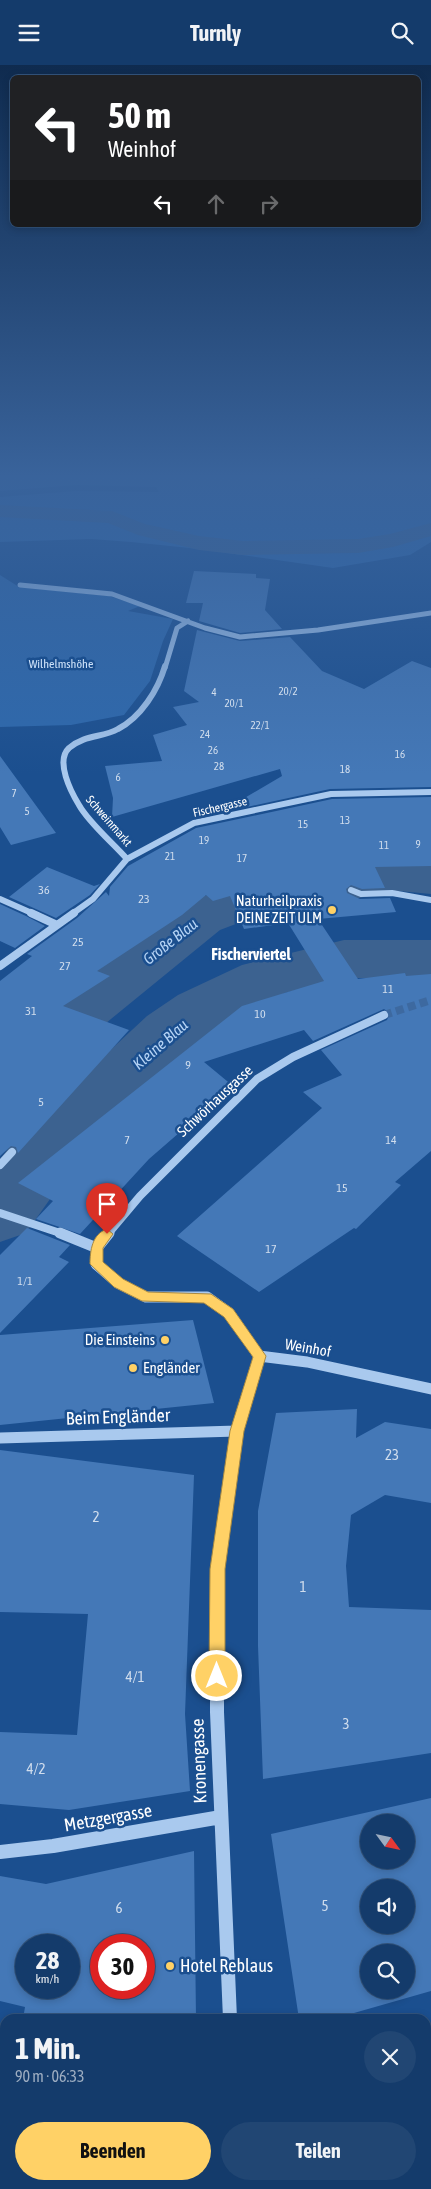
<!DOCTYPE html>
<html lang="de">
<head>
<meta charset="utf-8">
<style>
  body { margin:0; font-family:"Asap Condensed",sans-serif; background:#214673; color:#f1f3f6; height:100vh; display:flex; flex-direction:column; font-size:19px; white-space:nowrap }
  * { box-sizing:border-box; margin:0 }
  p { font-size:16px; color:#9dadc1 }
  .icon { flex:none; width:28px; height:28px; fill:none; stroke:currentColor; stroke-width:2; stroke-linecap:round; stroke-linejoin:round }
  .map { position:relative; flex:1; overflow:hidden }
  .panel { position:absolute; left:0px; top:1949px; width:431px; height:176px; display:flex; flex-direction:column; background:#143b6b; border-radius:15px 15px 0 0; box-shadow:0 2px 8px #0003,0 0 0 1px #33557e }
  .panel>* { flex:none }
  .top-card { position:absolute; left:10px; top:10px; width:411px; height:152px; border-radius:8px; box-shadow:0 2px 8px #0003,0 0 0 1px #33557e; background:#202124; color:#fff; overflow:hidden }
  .needle { width:32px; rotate:123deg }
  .fabs { position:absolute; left:360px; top:1749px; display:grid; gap:10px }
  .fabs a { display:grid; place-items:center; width:55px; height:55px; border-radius:50%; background:#143b6b; box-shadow:0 2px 8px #0003,0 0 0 1px #33557e; font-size:25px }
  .speed { position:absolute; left:15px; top:1869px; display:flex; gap:10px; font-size:25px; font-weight:700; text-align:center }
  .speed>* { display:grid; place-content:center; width:65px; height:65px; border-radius:50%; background:#143b6b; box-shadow:0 2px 8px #0003,0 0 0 1px #33557e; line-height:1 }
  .speed small { font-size:12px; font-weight:400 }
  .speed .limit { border:8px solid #d22; background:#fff; color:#111 }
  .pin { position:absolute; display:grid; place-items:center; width:42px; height:42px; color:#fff; margin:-51px -21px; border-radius:50% 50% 50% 0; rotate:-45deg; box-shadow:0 0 5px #0007 }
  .pin .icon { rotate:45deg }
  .me { position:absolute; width:55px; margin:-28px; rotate:0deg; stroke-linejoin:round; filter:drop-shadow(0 0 4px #0008) }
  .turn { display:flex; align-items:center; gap:18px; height:105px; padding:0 15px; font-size:22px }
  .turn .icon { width:65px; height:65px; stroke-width:2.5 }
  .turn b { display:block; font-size:35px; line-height:42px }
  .lanes { display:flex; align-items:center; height:48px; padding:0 15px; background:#0003; justify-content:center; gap:25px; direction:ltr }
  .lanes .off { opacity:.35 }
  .round { display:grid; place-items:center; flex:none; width:52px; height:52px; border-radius:26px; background:#214673 }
  .overview { display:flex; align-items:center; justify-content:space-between; height:85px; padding:0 15px }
  h1 { font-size:30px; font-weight:700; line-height:38px }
  .primary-button { display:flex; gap:10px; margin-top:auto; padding:10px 15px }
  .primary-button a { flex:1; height:58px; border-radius:30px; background:#ffd166; color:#111; font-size:20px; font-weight:700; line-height:58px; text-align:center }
  .primary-button a+a { background:#214673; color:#f1f3f6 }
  header { display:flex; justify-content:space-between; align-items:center; height:65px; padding:0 15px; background:#143b6b; font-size:22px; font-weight:700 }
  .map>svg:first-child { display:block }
  .green { fill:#2e69ad }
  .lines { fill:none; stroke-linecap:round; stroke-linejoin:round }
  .canal { fill:#3c6290; fill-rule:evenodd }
  .river { fill:#3c6290; fill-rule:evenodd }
  .building { fill:#4478b7; fill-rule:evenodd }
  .minor-tunnel { stroke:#3d69a0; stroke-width:8; stroke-dasharray:8 4.5; stroke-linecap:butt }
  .minor-far4 { stroke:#a9c9ee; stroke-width:5 }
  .minor-far3 { stroke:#a9c9ee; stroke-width:6 }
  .minor-far2 { stroke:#a9c9ee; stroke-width:8 }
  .minor-far1 { stroke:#a9c9ee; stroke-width:11 }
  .minor { stroke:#a9c9ee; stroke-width:14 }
  .route { fill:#ffd166; stroke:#a68842 }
  .poi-dot { fill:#ffd166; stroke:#1b4f8f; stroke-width:2 }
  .labels { text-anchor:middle; stroke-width:5; stroke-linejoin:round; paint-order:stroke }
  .far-number-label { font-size:11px; fill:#d0dded }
  .far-park-label { font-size:12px; fill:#cfe3fa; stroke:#1b4f8f }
  .far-street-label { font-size:12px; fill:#fff; stroke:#1b4f8f }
  .number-label { font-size:12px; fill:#d0dded }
  .poi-label { font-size:15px; fill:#fff; stroke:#1b4f8f; text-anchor:end }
  .street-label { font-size:15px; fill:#fff; stroke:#1b4f8f }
  .near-number-label { font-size:15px; fill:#d0dded }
  .water-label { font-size:16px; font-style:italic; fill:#b5d3f5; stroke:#1b4f8f }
  .neighbourhood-label { font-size:16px; font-weight:bold; fill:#fff; stroke:#1b4f8f }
  .near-street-label { font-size:18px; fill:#fff; stroke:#1b4f8f }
  .near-poi-label { font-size:18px; fill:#fff; stroke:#1b4f8f; text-anchor:start }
</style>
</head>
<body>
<header><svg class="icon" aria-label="menu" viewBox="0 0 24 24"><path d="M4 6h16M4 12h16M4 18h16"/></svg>Turnly<svg class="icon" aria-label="search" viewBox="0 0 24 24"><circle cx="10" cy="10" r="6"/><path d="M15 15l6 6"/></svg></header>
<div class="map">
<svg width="431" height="2124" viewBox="0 0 431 2124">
  <rect width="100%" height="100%" fill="#1b4f8f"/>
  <path class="green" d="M0 412H327L270 418 339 412H431V477L410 490 333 503 199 484 131 477 91 474 0 477V432L76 426 159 427 156 422 77 420 0 426Z
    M0 510 19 522 109 531 140 541 128 546 173 554 163 576 150 616 124 650 71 660 0 662Z"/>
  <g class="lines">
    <path class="canal" d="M0 440 112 446 145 459 199 471 243 476 358 474 390 469 431 458V471L393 482 358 488 243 490 199 485 138 470 108 458 0 452Z"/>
    <path class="river" d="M399 792 431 795V829L399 826 259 850 220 865 24 1025 0 1032V975L178 841 225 823 245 818Z
      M344 875H431V913H344L285 928 222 960 193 981 67 1110 26 1168 0 1177V1094L17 1072 147 951 178 930 242 900Z"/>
  </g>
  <path class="building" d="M194 506 256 509V513L270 514 265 545 282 564 240 568 199 556 203 538H186Z
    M197 565 240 576 290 572 322 606 364 624 412 596 431 603V722L330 724 219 748 282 711 280 704 112 752 113 733 105 701 162 696 153 670 187 660 173 642 199 637 184 626Z
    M0 691 56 768 11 780 0 762Z
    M431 732V801L375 802 385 823 362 824 351 820 346 824 347 828 360 834 390 833 396 847 318 854 358 914 405 908 406 911 431 909V1086L395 1117 401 1120 356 1164 354 1163 259 1227 177 1171 322 1043 303 1027 342 1010 321 985 387 955 390 948 384 944 313 976 304 965 204 997 233 1021 149 1094 80 1169 36 1154 53 1136 18 1118 242 941 324 916 288 858 244 864 230 831 213 836 206 830 182 850 97 906 110 911 63 941 129 965 18 1088 16 1082 11 1081 0 1091V916L32 891 27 889 77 853 106 827 109 831 110 822 128 801 196 763 332 734Z
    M47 802 94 821 100 819 90 830 56 853 9 832Z
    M0 839 26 851 45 861 15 883 0 876Z
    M27 1163 70 1180 59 1192 69 1197 0 1268V1190Z
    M193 1255 214 1338 0 1360V1270Z
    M357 1344 356 1373 385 1357 431 1364V1438L385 1430 351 1450 346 1501 349 1542 431 1545V1688L263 1714 258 1581V1446L276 1348Z
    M0 1385 194 1410 185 1649 190 1726 69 1745 0 1739V1667L77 1670 88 1549 0 1547Z
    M431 1733V1926L333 1954H299L271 1769ZM369 1758H406V1795H369ZM369 1822H406V1860H369ZM369 1888H406V1925H369Z
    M194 1786 196 1954 93 1951V1954H23L25 1942 0 1936V1811L46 1819ZM26 1880H69V1922H26ZM101 1880H144V1922H101Z"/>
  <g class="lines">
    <path class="minor-tunnel" d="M384 950 431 935"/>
    <path class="minor-far4" d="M20 520 112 529 205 563 240 572 318 565 431 548
      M165 603 177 563 188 556"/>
    <path class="minor-far3" d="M127 794C113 778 89 758 79 740 71 727 55 696 69 683 86 669 102 673 118 664 141 652 158 625 165 601
      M351 825 361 829 392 828 431 835
      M0 834 34 849
      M72 849 93 834 127 794 194 758 331 729 431 727"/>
    <path class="minor-far2" d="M31 848 57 860
      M0 901 74 848
      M0 1100 12 1087
      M0 1148 63 1169
      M108 1169 140 1131 257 1014 293 992 384 950"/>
    <path class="minor-far1" d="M60 1168 97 1183
      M109 1168 97 1183 96 1199 118 1218 146 1232H207L229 1248 259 1291 307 1297 431 1324
      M0 1373 237 1366
      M217 1585V1505L237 1366 259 1291"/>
    <path class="minor" d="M217 1584V1647L230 1954
      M0 1787 53 1781 221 1752
      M426 2001H431
      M233 2120V2124"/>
  </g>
  <linearGradient id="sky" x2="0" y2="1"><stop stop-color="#0f2b4f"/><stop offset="0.58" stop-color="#39639b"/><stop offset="1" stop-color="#39639b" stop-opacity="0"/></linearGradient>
  <rect width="431" height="709" fill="url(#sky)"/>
  <path class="route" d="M107 1164 113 1169 103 1183V1197L123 1214 148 1227 211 1229 233 1244 266 1291 244 1366 225 1504V1611L223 1617 217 1619 211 1617 209 1611 210 1504 230 1366 253 1292 224 1252 204 1238 142 1236 114 1222 90 1199C90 1186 92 1169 107 1164Z"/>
  <g class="poi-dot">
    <circle cx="332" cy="845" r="5"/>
    <circle cx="165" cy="1275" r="5"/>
    <circle cx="133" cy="1303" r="5"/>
    <circle cx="170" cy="1901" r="5"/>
  </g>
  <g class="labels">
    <g class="far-number-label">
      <text x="288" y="630">20/2</text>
      <text x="214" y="631">4</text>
      <text x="234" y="642">20/1</text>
      <text x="260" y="664">22/1</text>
      <text x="205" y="673">24</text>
      <text x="213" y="689">26</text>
      <text x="400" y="693">16</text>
      <text x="219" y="705">28</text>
      <text x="345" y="708">18</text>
      <text x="118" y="716">6</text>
      <text x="14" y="732">7</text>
      <text x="27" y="750">5</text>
      <text x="345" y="759">13</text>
      <text x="303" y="763">15</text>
      <text x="204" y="779">19</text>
      <text x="418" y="783">9</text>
      <text x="384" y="784">11</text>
      <text x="170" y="795">21</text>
      <text x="242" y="797">17</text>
    </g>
    <g class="far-park-label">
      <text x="61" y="603">Wilhelmshöhe</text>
    </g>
    <g class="far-street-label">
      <text transform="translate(220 742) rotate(-13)" y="4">Fischergasse</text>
      <text transform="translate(109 756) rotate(49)" y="4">Schweinmarkt</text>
    </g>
    <g class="number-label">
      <text x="44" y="829">36</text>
      <text x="144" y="838">23</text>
      <text x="78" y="881">25</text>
      <text x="65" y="905">27</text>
      <text x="388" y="928">11</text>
      <text x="31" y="950">31</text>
      <text x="260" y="953">10</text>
      <text x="188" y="1004">9</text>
      <text x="41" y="1041">5</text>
      <text x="127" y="1079">7</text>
      <text x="391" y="1079">14</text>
      <text x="342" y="1127">15</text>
      <text x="271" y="1188">17</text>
      <text x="25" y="1220">1/1</text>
    </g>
    <g class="poi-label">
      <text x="322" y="841">Naturheilpraxis<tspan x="322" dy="17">DEINE ZEIT ULM</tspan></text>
      <text x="155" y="1280">Die Einsteins</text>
      <text x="143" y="1308" text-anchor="start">Engländer</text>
    </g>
    <g class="street-label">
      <text transform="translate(215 1036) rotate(-43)" y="5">Schwörhausgasse</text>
      <text transform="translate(308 1283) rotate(10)" y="5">Weinhof</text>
    </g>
    <g class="near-number-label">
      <text x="392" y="1395">23</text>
      <text x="96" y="1457">2</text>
      <text x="303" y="1527">1</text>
      <text x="135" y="1617">4/1</text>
      <text x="346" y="1664">3</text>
      <text x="36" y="1709">4/2</text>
      <text x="325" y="1846">5</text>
      <text x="119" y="1848">6</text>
    </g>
    <g class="water-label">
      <text transform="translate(170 876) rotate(-38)" y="6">Große Blau</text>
      <text transform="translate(160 979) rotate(-41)" y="6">Kleine Blau</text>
    </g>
    <g class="neighbourhood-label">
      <text x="251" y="895">Fischerviertel</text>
    </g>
    <g class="near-street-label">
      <text transform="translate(118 1352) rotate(-2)" y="6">Beim Engländer</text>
      <text transform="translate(199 1696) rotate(-92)" y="6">Kronengasse</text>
      <text transform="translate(108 1753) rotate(-10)" y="6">Metzgergasse</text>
    </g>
    <g class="near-poi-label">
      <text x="180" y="1907">Hotel Reblaus</text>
    </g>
  </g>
</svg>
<div class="fabs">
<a><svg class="needle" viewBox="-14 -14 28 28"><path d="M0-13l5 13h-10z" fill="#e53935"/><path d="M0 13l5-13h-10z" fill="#9dadc1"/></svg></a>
<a><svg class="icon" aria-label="sound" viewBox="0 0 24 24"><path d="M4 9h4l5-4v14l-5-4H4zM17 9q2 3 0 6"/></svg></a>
<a><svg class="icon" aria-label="search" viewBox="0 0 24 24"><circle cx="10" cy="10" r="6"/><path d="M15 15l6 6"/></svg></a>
</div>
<div class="speed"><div>28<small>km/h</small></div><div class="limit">30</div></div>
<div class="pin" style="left:107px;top:1169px;background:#d93025"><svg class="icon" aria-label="arrive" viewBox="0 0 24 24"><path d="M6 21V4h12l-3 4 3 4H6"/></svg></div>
<svg class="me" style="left:217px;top:1611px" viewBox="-20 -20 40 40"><circle r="17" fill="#ffd166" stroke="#fff" stroke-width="3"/><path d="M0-11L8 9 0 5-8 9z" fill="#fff"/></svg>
<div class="top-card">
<div class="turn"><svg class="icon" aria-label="left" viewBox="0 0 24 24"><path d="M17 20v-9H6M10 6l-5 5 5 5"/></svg><div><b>50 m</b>Weinhof</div></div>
<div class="lanes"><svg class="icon" aria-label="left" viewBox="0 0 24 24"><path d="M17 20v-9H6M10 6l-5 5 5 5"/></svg><svg class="icon off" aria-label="ahead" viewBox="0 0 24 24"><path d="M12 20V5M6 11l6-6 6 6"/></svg><svg class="icon off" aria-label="right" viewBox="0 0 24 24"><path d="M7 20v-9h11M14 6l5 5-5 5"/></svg></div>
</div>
<section class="panel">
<div class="overview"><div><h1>1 Min.</h1><p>90 m · 06:33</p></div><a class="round"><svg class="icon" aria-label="close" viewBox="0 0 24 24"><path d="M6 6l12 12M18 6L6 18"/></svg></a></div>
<div class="primary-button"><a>Beenden</a><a>Teilen</a></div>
</section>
</div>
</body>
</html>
